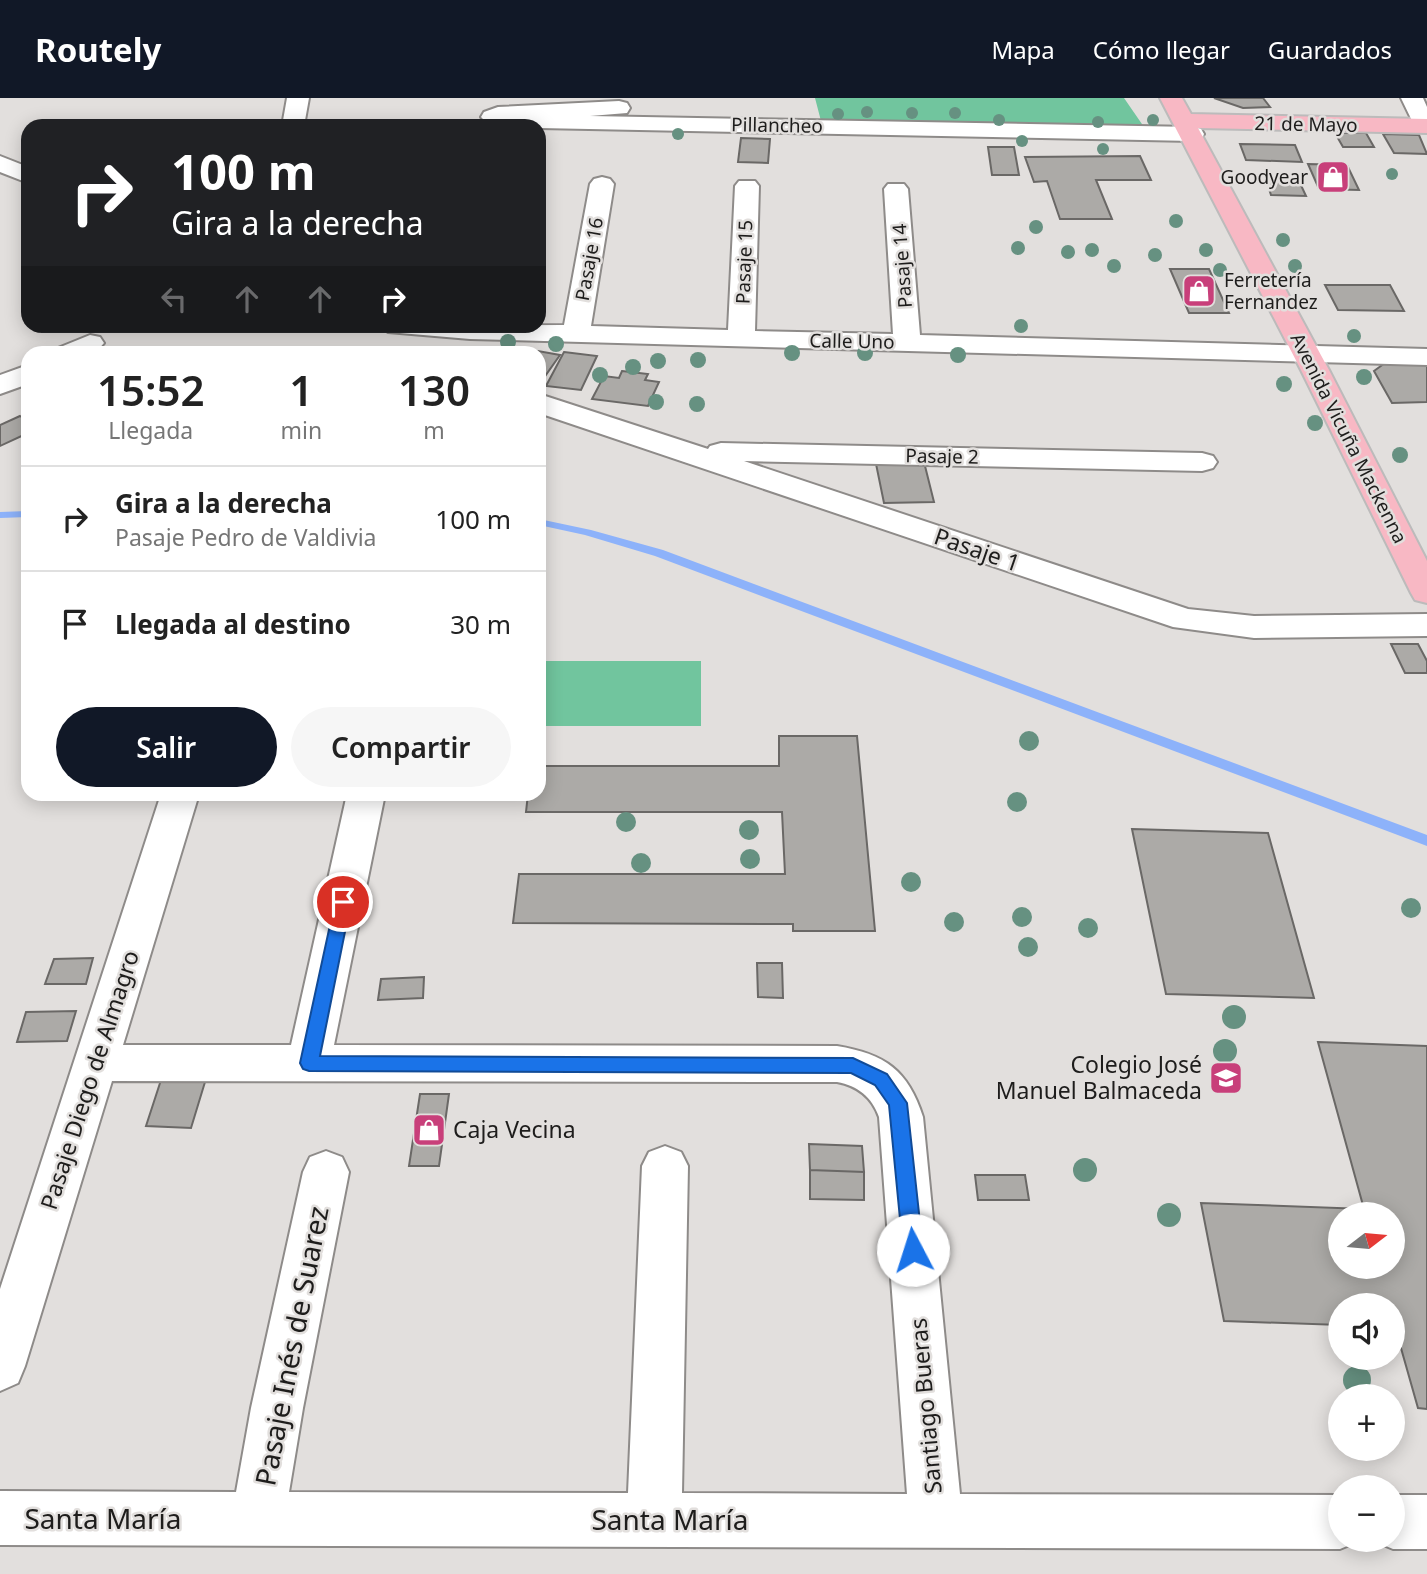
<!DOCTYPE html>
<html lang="es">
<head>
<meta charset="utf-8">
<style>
  body { margin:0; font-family:"Noto Sans",sans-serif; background:#f6f6f6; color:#222; height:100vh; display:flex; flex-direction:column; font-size:26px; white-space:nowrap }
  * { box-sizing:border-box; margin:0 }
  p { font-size:23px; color:#767676 }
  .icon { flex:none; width:38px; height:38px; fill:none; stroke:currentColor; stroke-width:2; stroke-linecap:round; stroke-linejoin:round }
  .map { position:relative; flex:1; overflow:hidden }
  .panel { position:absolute; left:21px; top:248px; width:525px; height:455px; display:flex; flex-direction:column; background:#fff; border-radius:21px; box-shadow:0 4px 18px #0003 }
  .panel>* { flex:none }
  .banner { position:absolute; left:21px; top:21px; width:525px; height:214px; border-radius:21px; box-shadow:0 4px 18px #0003; background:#202124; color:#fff; overflow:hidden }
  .needle { width:46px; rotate:74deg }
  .fabs { position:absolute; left:1328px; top:1104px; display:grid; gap:14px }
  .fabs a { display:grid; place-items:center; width:77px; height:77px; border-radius:50%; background:#fff; box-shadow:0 4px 18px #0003; font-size:35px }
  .pin { position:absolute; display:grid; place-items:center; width:60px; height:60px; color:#fff; margin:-30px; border:4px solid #fff; border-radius:50%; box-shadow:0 2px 7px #0007 }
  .me { position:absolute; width:77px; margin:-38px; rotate:355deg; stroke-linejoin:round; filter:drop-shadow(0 0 5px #0008) }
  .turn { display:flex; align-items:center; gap:24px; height:147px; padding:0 35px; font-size:32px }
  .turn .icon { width:91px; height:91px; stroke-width:2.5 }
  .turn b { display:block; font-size:49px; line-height:60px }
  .lanes { display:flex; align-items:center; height:66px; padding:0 35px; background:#0003; justify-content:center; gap:35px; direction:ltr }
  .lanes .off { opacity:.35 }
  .eta { display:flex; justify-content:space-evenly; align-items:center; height:119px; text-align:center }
  .eta b { font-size:42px; font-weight:600; line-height:49px }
  .primary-button { display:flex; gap:14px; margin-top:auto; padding:14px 35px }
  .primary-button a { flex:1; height:80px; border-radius:42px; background:#111827; color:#fff; font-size:28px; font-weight:600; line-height:80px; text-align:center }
  .primary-button a+a { background:#f6f6f6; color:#222 }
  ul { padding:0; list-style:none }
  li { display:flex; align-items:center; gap:21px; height:105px; padding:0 35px; border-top:2px solid #e0e0e0 }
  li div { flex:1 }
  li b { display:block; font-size:26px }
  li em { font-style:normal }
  header { display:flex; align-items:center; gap:42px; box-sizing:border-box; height:98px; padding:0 35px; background:#111827; color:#fff }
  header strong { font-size:33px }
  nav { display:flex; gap:38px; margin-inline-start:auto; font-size:24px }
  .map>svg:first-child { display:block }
  .green { fill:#71c59e }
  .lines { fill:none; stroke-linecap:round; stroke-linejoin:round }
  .stream { fill:#8db2fa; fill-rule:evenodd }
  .building { fill:#acaaa7; stroke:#6a6866; stroke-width:2; fill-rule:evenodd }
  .minor-casing { stroke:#8e8b89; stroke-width:4 }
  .major-casing { stroke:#bcbbbb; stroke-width:4 }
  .minor { fill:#fff; fill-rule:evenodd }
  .major { fill:#f8b8c4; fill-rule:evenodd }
  .tree { fill:#669181 }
  .route { fill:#1a73e8; stroke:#114b97; stroke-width:2 }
  .labels { text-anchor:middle; stroke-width:5; stroke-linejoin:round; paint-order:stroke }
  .far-street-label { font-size:19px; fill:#1e1d1c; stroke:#e2dfdd }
  .far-poi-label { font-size:19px; fill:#1e1d1c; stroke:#e2dfdd; text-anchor:end }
  .street-label { font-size:23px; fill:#1e1d1c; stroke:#e2dfdd }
  .poi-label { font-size:23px; fill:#1e1d1c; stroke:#e2dfdd; text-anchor:end }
  .near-street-label { font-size:28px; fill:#1e1d1c; stroke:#e2dfdd }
</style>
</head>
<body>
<header>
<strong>Routely</strong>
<nav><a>Mapa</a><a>Cómo llegar</a><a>Guardados</a></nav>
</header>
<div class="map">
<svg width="1427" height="1476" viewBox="0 0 1427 1476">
  <rect width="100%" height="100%" fill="#e2dfdd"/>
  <path class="green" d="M815 0H1124L1144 29 821 23Z
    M539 563H701V628H539Z"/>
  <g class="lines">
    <path class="stream" d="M28 413V419L0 420V414Z
      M539 421 591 432 663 452 1427 737V748L655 458 585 437 539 427Z"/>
  </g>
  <path class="building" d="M1214 0H1263L1270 9 1243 10Z
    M1335 35H1366L1374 49H1343Z
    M1383 36 1419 37 1427 56 1394 55Z
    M741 40 770 41 768 65 738 64Z
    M1240 46 1295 47 1302 64 1246 62Z
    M988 49H1014L1019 77H992Z
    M1140 58 1151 82H1096L1112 121H1060L1047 83 1034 84 1025 59Z
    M1308 66 1347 67 1359 92 1319 91Z
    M1266 81 1299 83 1306 98 1271 97Z
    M1170 171H1209L1229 215H1189Z
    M1325 187H1390L1404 213 1338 212Z
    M497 249 525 254 527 251 560 257 543 281 539 280V256H492Z
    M564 254 597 258 581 292 546 288Z
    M1427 264V304L1392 305 1374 273 1385 265Z
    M622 273 648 276 645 282 659 284 648 308 592 301 604 278 619 280Z
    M20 318 28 323V335L0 348V327Z
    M923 360 934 404 884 405 875 361Z
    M1391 546H1418L1427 563V575H1405Z
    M779 638H857L875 833H793V826L513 825 519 776H785L782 714H526L528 696H539V668H779Z
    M1132 731 1268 735 1314 900 1166 896Z
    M93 860 86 886H45L54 861Z
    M757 865H782L783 900 758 899Z
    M424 879 423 900 378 902 381 881Z
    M76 913 67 943 17 944 26 914Z
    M1318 944 1427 948V1311L1418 1310 1395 1229H1393V1208H1340V1227L1224 1223 1201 1105 1364 1111ZM1340 1116H1393V1169H1340Z
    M161 982 205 984 191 1030 146 1028Z
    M420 996H449L439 1068H409Z
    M809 1046 862 1048 864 1074 810 1072Z
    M810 1072 864 1074V1102L810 1101Z
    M975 1077H1025L1029 1102H978Z"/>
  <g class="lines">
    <defs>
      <path id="minor" d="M287 0H309L304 28H282Z
        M1401 0H1423L1427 9V34L1417 33Z
        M619 3 627 5 630 10 627 15 590 18 1193 29 1201 31 1204 36 1201 41 1193 43 539 30V28H490L481 19 484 14 498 9Z
        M0 58 28 69V85L0 74Z
        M602 79 610 81 614 86 591 228 728 232 735 88 739 83H755L759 88 755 233 893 236 884 91 888 86H904L908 91 920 237 1427 251V267L470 241 388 234 385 228 564 227 590 86 594 81Z
        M90 237 100 239 104 245C93 260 71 256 55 256L58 250Z
        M28 267V286L0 296V277Z
        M539 296 708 351 710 348 721 345 1202 355 1213 358 1217 364 1213 370 1202 373 744 363 1188 511 1254 518 1427 516V538L1254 540 1173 529 539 315Z
        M161 696H199L123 947H291L347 696H385L334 947 837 948C885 956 908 972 923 1019L960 1396 1340 1397V1442L1359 1443 1340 1451 0 1447V1393L236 1394 251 1310 303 1074 310 1059 326 1053 342 1059 349 1074 303 1310 289 1394 628 1395 642 1068 649 1054 665 1048 681 1054 688 1068 682 1395 907 1396 879 1019C872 999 858 988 837 984L112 983 25 1268 18 1285 0 1293V1191Z
        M1393 1397H1427V1451H1393L1374 1443 1393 1442Z"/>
      <path id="major" d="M1160 0H1182L1191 16 1427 21V35L1198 30 1329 272 1427 463V505L1415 502 1411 495 1301 272Z"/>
    </defs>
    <use href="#minor" class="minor-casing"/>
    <use href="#major" class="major-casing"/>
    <use href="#minor" class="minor"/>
    <use href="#major" class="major"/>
  </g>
  <g class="tree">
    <circle cx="867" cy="14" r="6"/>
    <circle cx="912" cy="15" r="6"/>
    <circle cx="955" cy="15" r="6"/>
    <circle cx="838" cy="16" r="6"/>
    <circle cx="999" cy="22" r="6"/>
    <circle cx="1153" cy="22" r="6"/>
    <circle cx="1098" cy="24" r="6"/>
    <circle cx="678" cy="36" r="6"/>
    <circle cx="1022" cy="43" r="6"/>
    <circle cx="1103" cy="51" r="6"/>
    <circle cx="1392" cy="76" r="6"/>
    <circle cx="1176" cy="123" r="7"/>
    <circle cx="1036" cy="129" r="7"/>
    <circle cx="1283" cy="142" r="7"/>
    <circle cx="1018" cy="150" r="7"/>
    <circle cx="1092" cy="152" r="7"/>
    <circle cx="1206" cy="152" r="7"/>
    <circle cx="1068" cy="154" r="7"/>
    <circle cx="1155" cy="157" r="7"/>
    <circle cx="1114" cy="168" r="7"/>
    <circle cx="1295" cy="168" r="7"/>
    <circle cx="1220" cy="172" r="7"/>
    <circle cx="1021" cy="228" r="7"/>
    <circle cx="1354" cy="238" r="7"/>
    <circle cx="508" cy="244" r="8"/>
    <circle cx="556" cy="246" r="8"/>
    <circle cx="792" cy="255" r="8"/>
    <circle cx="865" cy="255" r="8"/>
    <circle cx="958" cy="257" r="8"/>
    <circle cx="698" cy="262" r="8"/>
    <circle cx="658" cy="263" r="8"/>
    <circle cx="633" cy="269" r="8"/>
    <circle cx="600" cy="277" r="8"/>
    <circle cx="1364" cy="279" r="8"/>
    <circle cx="1284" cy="286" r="8"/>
    <circle cx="656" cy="304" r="8"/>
    <circle cx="697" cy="306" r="8"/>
    <circle cx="1315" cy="325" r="8"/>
    <circle cx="1400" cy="357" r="8"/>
    <circle cx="1029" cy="643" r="10"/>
    <circle cx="1017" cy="704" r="10"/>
    <circle cx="626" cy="724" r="10"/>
    <circle cx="749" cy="732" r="10"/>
    <circle cx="750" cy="761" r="10"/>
    <circle cx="641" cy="765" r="10"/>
    <circle cx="911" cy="784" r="10"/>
    <circle cx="1411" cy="810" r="10"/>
    <circle cx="1022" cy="819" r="10"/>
    <circle cx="954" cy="824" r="10"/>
    <circle cx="1088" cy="830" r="10"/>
    <circle cx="1028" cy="849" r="10"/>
    <circle cx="1234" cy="919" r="12"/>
    <circle cx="1225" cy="953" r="12"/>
    <circle cx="1085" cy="1072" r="12"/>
    <circle cx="1169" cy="1117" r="12"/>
    <circle cx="1357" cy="1282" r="14"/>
  </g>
  <path class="route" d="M343 798 351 804 320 958 853 960 887 976 907 1005 923 1152 920 1158 913 1161 906 1158 903 1152 889 1007 875 987 851 975 309 973 303 971 300 965 335 804Z"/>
  <defs>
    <symbol id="shop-square" viewBox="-11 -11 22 22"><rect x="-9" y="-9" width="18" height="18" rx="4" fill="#c83f7a" stroke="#e2dfdd"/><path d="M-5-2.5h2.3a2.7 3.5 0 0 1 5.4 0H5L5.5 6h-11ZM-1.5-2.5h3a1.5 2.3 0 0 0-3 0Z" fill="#fff"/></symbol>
    <symbol id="school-square" viewBox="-11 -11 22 22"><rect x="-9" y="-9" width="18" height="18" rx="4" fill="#c83f7a" stroke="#e2dfdd"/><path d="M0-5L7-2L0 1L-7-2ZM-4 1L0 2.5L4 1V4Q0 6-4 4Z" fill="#fff"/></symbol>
  </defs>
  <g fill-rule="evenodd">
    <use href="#shop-square" x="1314" y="60" width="38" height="38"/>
    <use href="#shop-square" x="1180" y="174" width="38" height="38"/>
    <use href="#school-square" x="1207" y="961" width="38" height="38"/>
    <use href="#shop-square" x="410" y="1013" width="38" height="38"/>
  </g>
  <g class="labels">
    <g class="far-street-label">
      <text transform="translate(1306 26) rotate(1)" y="7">21 de Mayo</text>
      <text transform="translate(777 27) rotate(1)" y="7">Pillancheo</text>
      <text transform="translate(589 161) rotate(-80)" y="7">Pasaje 16</text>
      <text transform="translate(744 164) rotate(-88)" y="7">Pasaje 15</text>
      <text transform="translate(902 168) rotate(-94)" y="7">Pasaje 14</text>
      <text transform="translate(852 243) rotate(1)" y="7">Calle Uno</text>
      <text transform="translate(1349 340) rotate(63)" y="7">Avenida Vicuña Mackenna</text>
      <text transform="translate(942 358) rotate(1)" y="7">Pasaje 2</text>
    </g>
    <g class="far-poi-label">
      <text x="1308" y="86">Goodyear</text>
      <text x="1224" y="189" text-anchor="start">Ferretería<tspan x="1224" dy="22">Fernandez</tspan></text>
    </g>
    <g class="street-label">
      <text transform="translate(977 452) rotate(19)" y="8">Pasaje 1</text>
      <text transform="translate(90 982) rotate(-72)" y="8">Pasaje Diego de Almagro</text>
      <text transform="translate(926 1308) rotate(-95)" y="8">Santiago Bueras</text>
    </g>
    <g class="poi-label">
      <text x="1202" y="975">Colegio José<tspan x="1202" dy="26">Manuel Balmaceda</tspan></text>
      <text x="453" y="1040" text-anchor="start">Caja Vecina</text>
    </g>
    <g class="near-street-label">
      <text transform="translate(292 1248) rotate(-79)" y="10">Pasaje Inés de Suarez</text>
      <text x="103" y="1431">Santa María</text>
      <text x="670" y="1432">Santa María</text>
    </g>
  </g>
</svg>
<div class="fabs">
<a><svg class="needle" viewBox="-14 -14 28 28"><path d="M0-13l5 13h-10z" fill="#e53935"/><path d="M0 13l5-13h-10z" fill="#767676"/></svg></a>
<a><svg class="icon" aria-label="sound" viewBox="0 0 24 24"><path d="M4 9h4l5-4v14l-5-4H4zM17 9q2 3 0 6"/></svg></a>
<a>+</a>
<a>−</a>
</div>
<div class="pin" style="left:343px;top:804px;background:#d93025"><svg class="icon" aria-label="arrive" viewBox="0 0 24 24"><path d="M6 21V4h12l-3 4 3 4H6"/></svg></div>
<svg class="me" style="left:913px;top:1152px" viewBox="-20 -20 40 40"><circle r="19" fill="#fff"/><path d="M0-13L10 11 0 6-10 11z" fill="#1a73e8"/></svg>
<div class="banner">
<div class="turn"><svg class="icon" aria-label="right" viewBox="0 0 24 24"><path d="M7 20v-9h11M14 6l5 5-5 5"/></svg><div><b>100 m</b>Gira a la derecha</div></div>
<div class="lanes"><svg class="icon off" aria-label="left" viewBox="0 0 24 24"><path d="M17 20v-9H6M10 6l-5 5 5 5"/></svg><svg class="icon off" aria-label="ahead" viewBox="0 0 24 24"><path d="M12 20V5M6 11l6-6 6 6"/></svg><svg class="icon off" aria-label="ahead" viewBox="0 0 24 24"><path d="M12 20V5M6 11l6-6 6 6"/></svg><svg class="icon" aria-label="right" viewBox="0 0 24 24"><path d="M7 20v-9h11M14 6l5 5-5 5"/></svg></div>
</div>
<section class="panel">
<div class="eta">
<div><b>15:52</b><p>Llegada</p></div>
<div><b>1</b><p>min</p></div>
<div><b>130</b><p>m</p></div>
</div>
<ul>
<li><svg class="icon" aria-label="right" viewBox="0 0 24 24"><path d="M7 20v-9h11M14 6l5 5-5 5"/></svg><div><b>Gira a la derecha</b><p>Pasaje Pedro de Valdivia</p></div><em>100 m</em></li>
<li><svg class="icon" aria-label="arrive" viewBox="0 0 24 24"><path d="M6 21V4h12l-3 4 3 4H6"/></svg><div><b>Llegada al destino</b></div><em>30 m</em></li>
</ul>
<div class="primary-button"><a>Salir</a><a>Compartir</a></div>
</section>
</div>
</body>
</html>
